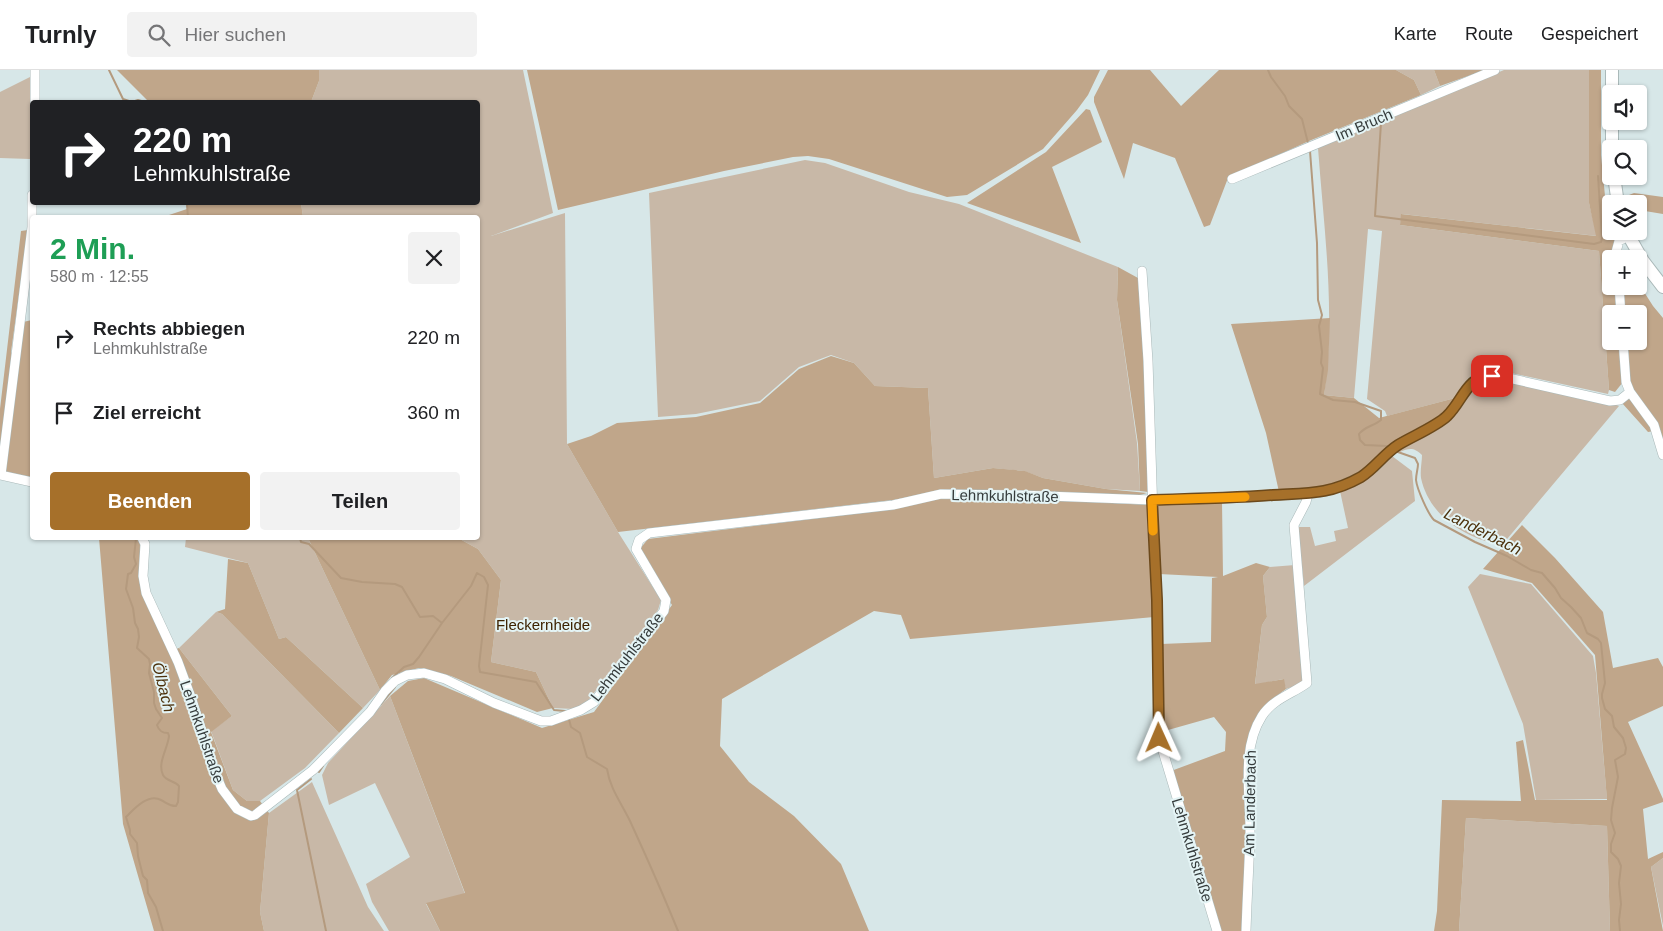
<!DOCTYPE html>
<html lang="de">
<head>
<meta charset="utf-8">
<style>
  body { margin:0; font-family:Helvetica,sans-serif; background:#f2f2f2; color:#202124; height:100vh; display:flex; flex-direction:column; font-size:19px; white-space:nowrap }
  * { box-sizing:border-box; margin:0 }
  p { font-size:16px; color:#757577 }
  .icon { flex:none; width:28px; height:28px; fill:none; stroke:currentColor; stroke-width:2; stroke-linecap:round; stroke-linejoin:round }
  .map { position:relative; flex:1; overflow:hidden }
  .details { position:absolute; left:30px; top:145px; width:450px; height:325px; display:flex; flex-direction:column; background:#fff; border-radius:5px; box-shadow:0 1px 4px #0004 }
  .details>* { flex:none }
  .top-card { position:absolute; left:30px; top:30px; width:450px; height:105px; border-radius:5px; box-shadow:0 1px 4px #0004; background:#202124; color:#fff; overflow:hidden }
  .buttons { position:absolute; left:1602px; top:15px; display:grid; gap:10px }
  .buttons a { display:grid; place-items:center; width:45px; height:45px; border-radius:5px; background:#fff; box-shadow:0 1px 4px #0004; font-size:25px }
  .pin { position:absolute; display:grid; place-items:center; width:42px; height:42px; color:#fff; margin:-21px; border-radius:10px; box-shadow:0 2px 8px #0006 }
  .me { position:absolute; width:55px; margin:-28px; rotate:359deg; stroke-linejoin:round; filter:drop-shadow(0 0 4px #0008) }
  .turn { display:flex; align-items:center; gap:18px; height:105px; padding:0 20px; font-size:22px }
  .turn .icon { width:65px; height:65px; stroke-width:2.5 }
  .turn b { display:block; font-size:35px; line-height:42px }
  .round { display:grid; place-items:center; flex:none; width:52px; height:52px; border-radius:5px; background:#f2f2f2 }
  .summary { display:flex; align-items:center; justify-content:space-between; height:85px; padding:0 20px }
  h1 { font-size:30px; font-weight:800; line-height:38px; color:#1e9e55 }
  .cta { display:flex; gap:10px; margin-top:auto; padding:10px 20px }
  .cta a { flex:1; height:58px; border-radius:5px; background:#a6702a; color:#fff; font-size:20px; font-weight:800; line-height:58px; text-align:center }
  .cta a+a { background:#f2f2f2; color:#202124 }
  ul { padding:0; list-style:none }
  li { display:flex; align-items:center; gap:15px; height:75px; padding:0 20px }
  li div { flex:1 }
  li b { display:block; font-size:19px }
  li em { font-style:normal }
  header { display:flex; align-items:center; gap:30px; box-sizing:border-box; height:70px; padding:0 25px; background:#fff; border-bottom:1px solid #e0e0e0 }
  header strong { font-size:24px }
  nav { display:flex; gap:28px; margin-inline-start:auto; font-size:18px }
  .search { width:350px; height:45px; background:#f2f2f2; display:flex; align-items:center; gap:12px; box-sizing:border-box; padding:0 18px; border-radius:5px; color:#757577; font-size:19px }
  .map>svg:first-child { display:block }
  .green { fill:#c8b8a7 }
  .forest { fill:#c0a68a }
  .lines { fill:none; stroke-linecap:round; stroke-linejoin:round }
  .stream { stroke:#b49a7e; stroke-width:2 }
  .minor-casing { stroke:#aab9b9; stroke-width:10 }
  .secondary-casing { stroke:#aab9b9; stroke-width:14 }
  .minor { stroke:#fff; stroke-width:9 }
  .secondary { stroke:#fff; stroke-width:12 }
  .route-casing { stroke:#6c491b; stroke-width:12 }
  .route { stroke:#a6702a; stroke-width:9 }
  .slow { stroke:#f59e0b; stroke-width:9 }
  .labels { text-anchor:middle; stroke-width:4; stroke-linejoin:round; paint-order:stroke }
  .street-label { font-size:15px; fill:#353b3b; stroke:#e4f4f5 }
  .park-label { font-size:15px; fill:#3d2200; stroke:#e4f4f5 }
  .water-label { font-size:16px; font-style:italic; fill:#4c310c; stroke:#e4f4f5 }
</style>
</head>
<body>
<header>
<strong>Turnly</strong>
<div class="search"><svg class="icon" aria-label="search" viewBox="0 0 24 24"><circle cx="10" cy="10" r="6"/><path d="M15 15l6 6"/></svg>Hier suchen</div>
<nav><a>Karte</a><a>Route</a><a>Gespeichert</a></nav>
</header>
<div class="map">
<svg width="1663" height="861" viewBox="0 0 1663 861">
  <rect width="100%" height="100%" fill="#d7e7e8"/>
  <path class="green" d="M319 0H523L553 143 491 166 565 143 567 374 618 462 661 530 658 540 587 632 574 639 553 638 536 602 491 592 501 510 478 479 458 468H478V148L303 147 301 133 478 132V32H311L319 11Z
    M1396 0H1434L1440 16 1421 25 1414 10Z
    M1504 0H1589V133L1597 166 1402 144 1400 155 1599 181 1609 320 1608 324 1493 299C1470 300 1466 310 1455 328L1387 346 1385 341 1367 329 1382 161 1368 159 1354 328 1324 325C1336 243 1324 160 1318 78Z
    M30 7 32 43 30 89 0 88V22Z
    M805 90 825 93 909 122 959 134 1118 197 1117 230 1137 373 1140 421 1106 419 1043 408 1024 401 993 398 934 408 928 318 875 316 854 293 831 285 799 297 760 331 696 344 658 347 649 123Z
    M1485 309H1493L1609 334H1614L1619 336 1502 475C1466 469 1429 446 1421 408 1420 400 1422 392 1422 385 1414 377 1409 378 1400 382L1396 381 1447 351 1475 314Z
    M1392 386 1412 401 1415 431 1304 516 1298 457H1310L1315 476 1336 471 1334 461 1348 458 1340 421 1376 400Z
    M186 468H308L380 620 363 638 286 567 279 569 248 493 185 477Z
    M1295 495 1304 611 1295 616 1286 619 1283 609 1255 615 1262 555 1267 547 1263 506 1270 497Z
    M1480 504 1531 514 1593 586 1596 603 1607 729 1536 730 1523 654 1468 517Z
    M216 542 222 544 339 663 305 698 260 731H247L233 720 211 661 232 646 179 578Z
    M390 626 465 824 426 834 440 861H389L372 832 366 814 410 787 375 713 329 735 322 705 328 693Z
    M312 712 368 837 384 861H264L260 842 269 743Z
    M1466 748 1607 756 1610 861H1459Z
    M1663 788V856L1651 797Z"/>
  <path class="forest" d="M117 0H319V11L311 32H149Z
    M527 0H1100L1088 25 1077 40 1043 79 967 125 947 127 829 89 808 86 793 87 724 101 558 140Z
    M1108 0H1150L1181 36 1219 0H1396L1414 10 1421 25 1309 71 1228 108 1210 155 1204 157 1175 88 1133 73 1124 109 1094 32V27Z
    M1434 0H1485L1440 16Z
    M1589 0H1601V85L1605 126 1611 161 1615 170 1613 189H1611V216H1615L1618 244H1611V271H1620L1623 312 1615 322 1609 320 1599 181 1400 155 1401 144 1596 166 1589 133Z
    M1086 39 1090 40 1102 72 1052 97 1081 173 967 133 1046 82Z
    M1634 123 1663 127V144L1639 140V134H1626L1624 127Z
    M186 132 301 133 303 147H163L187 139Z
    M28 160 11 282 14 286 1 376 0 375V339L21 161Z
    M1118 197 1138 208 1144 290 1148 422 1140 421 1138 374 1117 230Z
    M1639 214 1653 236 1663 248V374L1629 311 1626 271H1639V244H1624L1622 216H1639Z
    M1330 248 1328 300 1324 325 1354 328 1379 348 1455 328 1443 346 1412 361 1372 394 1343 411 1307 420 1279 422 1266 363 1231 254Z
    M32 250V409L8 404 5 401 23 252Z
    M831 286 854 293 875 316 928 318 934 408 993 398 1025 401 1043 408 1106 419 1147 423 1140 425 941 421 893 430 618 462 567 374 591 366 617 353 696 347 760 333 799 299Z
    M1631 327 1654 361 1648 362 1622 333Z
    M942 428H1019L1149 435 1154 547 910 569 901 545 874 541 722 629 720 676 749 712 794 746 841 794 869 861H440L426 833 465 823 390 626 408 611 424 608 542 658 594 642 672 535 639 480 648 469 894 439Z
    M1222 431 1223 506 1256 493 1270 497 1263 506 1267 547 1262 555 1255 614 1284 609 1286 619C1272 629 1263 640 1255 655L1244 861H1220L1171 701 1225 681 1226 662 1214 647 1161 662V574L1211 572 1212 508 1218 507 1159 504 1156 439 1161 432Z
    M1522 455 1555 488 1603 542 1613 598 1658 588 1663 597V636L1628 652 1663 729V732L1643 739 1648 789 1663 782V788L1651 797 1663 861H1610L1607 756 1466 748 1459 861H1434L1437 841 1442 730 1521 731 1516 672 1523 670 1535 730H1607L1595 585 1532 513 1483 499Z
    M99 468H140L141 474 140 507 170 581 179 578 232 646 211 662 233 720 247 731H260L269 743 260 842 264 861H154L123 754Z
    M308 468H458L478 479 501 510 491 592 536 602 553 638 537 642 451 606 419 598 392 605 380 620Z
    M228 489 248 493 279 569 286 567 363 638 339 663 222 544 216 542 225 539Z"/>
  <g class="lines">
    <path class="stream" d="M109 0 123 29 132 32 138 30 145 32
      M1268 0 1271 7 1285 26 1289 36 1302 49 1308 73
      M1381 53 1375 146 1594 174 1601 172 1602 168 1598 106
      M1310 81 1317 173 1318 230 1322 245 1319 256 1322 282 1321 293 1323 298 1320 324 1333 330 1355 332 1381 341V350C1374 356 1365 356 1359 364L1360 370 1365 375 1387 376 1391 378
      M185 132 187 134 188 148
      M1395 381 1415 388 1418 394C1418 399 1416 404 1416 410 1417 419 1428 444 1434 450L1475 472 1507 486 1531 500 1542 503 1555 518 1561 528 1571 537 1581 548 1587 563 1598 569 1601 573 1605 613 1602 624V628L1605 639 1612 646 1614 657 1623 668 1626 678 1625 684 1615 690 1618 707 1612 738 1611 750 1615 763 1611 774V782L1618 789 1621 796 1619 813 1621 834 1619 850 1620 861
      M136 468 134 487 136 494 131 503 128 504 126 519 133 538 135 553 138 559 139 567 137 578 149 589 150 594 149 603 154 622V633L156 639 162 648 157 655C159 661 162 663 168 663L169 666C168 678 157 693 163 705 166 711 175 711 179 716L178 732 176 736C169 736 167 733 161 730 148 723 134 739 126 747L130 760V764L137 773 138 786 143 806 147 810 148 823 156 837 163 861
      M300 468 301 472 309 474 341 508 362 512 395 514 402 517 420 547 433 546 442 553 419 587 413 594 404 597 392 608
      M442 553 471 516 477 503 484 507 488 515 479 596 480 602 536 612 554 640 565 641
      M381 634 395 617
      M569 649 571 657 580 663 587 687 607 699C610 719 622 734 630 751 647 788 663 824 678 861
      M319 702 323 696
      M311 709 297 720 326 861"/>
    <defs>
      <path id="minor" d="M35 32V0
        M1232 109 1495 0
        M1617 189 1616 182 1619 171 1628 166
        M1142 201 1148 291 1154 475 1157 530 1159 668 1217 861
        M1619 216 1621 244
        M1623 271 1626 312 1630 322 1654 355 1663 385
        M0 405 32 412
        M1 405 32 157V125
        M142 468 145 474 143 506 146 523 178 592 192 630 214 700 222 719 237 739 251 746 255 745 313 700 370 642 385 621 395 611 407 605 424 603 445 609 494 633 541 651H551L581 640 594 632 664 541 666 530 636 479 639 470 649 463 893 435 941 424 1020 425 1152 430 1235 428 1317 423 1328 421 1360 407 1375 397 1396 376 1446 348 1457 335 1473 311 1484 305 1504 307 1610 331 1620 330 1630 322
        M1246 861C1247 829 1249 797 1250 766 1251 727 1240 680 1262 646 1273 629 1292 624 1307 613L1294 455 1306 432 1308 424"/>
      <path id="secondary" d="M1612 0V24
        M1612 51V79
        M1614 106 1618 134
        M1626 161 1643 191 1663 217"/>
    </defs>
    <use href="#minor" class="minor-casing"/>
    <use href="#secondary" class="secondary-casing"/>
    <use href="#minor" class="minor"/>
    <use href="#secondary" class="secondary"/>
  </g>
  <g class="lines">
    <defs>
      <path id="route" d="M1159 668 1157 530 1152 430C1192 429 1233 428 1273 425 1307 423 1329 425 1361 407 1375 398 1384 384 1398 375 1411 367 1437 356 1447 346 1463 331 1467 305 1492 306"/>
    </defs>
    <use href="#route" class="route-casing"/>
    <use href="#route" class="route"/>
    <path class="slow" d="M1153 461 1152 430 1245 427"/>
  </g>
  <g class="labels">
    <g class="street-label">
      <text transform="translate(1364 55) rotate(-23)" y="5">Im Bruch</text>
      <text transform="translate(1005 426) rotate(1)" y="5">Lehmkuhlstraße</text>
      <text transform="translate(627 587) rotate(-52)" y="5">Lehmkuhlstraße</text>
      <text transform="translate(202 662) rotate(71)" y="5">Lehmkuhlstraße</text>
      <text transform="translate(1250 733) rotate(-89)" y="5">Am Landerbach</text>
      <text transform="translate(1192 780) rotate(73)" y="5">Lehmkuhlstraße</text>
    </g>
    <g class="park-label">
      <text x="543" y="560">Fleckernheide</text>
    </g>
    <g class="water-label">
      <text transform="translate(1483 461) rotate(27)" y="6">Landerbach</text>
      <text transform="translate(164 617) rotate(76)" y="6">Ölbach</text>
    </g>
  </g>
</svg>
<div class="buttons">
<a><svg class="icon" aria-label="sound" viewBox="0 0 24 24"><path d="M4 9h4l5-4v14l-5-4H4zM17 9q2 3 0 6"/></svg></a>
<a><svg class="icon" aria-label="search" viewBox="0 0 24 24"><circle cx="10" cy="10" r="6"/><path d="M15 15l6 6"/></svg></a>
<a><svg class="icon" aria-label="layers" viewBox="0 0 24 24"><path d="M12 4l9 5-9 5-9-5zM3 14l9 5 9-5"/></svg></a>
<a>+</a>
<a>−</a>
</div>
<div class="pin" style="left:1492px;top:306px;background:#d93025"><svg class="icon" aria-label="arrive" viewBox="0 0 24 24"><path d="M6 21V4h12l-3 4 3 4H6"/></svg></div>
<svg class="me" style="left:1159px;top:668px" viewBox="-20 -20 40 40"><path d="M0-17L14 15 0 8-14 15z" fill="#a6702a" stroke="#fff" stroke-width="4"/></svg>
<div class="top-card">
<div class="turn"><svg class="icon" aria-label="right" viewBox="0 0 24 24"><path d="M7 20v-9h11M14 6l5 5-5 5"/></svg><div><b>220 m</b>Lehmkuhlstraße</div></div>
</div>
<section class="details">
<div class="summary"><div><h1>2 Min.</h1><p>580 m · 12:55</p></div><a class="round"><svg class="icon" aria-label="close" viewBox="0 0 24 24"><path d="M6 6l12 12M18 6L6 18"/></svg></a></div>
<ul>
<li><svg class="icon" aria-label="right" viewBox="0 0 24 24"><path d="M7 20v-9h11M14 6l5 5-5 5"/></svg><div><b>Rechts abbiegen</b><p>Lehmkuhlstraße</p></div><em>220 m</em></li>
<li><svg class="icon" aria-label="arrive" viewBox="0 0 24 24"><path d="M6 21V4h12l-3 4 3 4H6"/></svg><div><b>Ziel erreicht</b></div><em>360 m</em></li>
</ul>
<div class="cta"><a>Beenden</a><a>Teilen</a></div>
</section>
</div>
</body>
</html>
